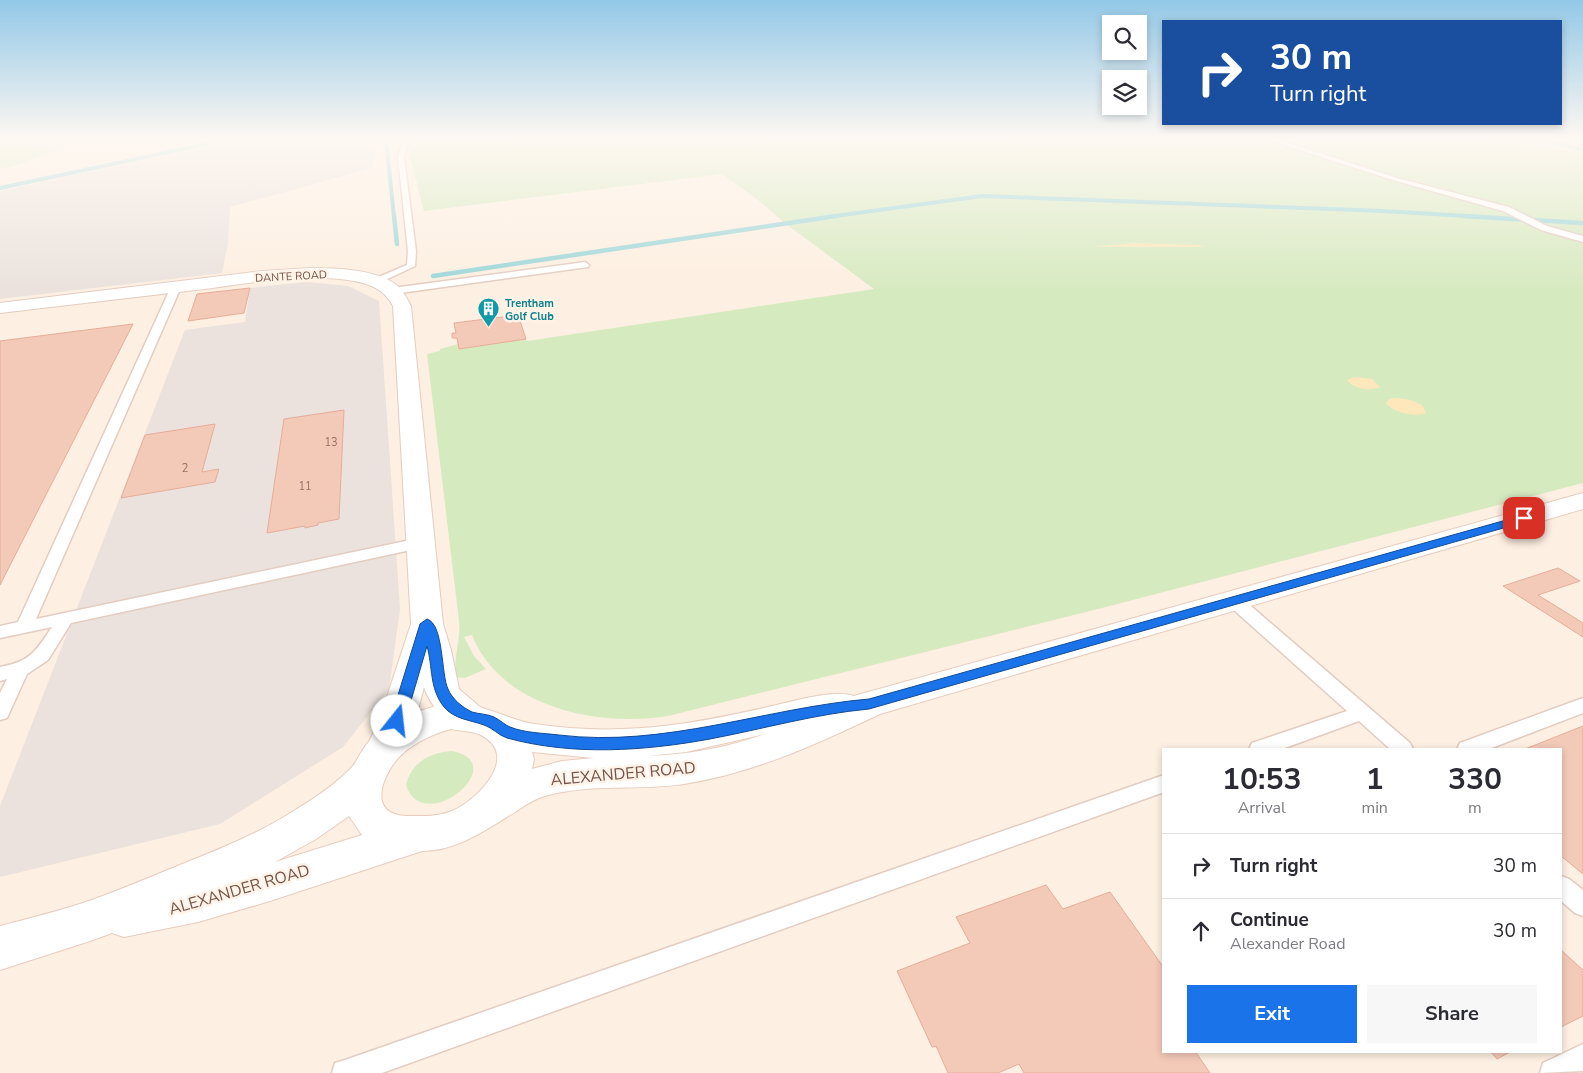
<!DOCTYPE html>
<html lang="en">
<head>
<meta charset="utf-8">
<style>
  body { margin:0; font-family:"Nunito Sans",sans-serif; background:#f7f7f7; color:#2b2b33; height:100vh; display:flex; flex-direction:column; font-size:19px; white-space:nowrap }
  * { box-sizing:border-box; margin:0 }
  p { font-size:16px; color:#7c7c81 }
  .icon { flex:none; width:28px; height:28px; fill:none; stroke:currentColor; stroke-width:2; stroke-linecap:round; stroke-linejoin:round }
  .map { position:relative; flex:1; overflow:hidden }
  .drawer { position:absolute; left:1162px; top:748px; width:400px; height:305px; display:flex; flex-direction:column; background:#fff; border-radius:0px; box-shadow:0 2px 8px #0003 }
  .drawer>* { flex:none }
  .hud { position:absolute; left:1162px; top:20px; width:400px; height:105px; border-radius:0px; box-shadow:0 2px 8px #0003; background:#1a4fa0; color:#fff; overflow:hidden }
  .buttons { position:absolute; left:1102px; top:15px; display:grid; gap:10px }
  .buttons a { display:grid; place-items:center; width:45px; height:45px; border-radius:0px; background:#fff; box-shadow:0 2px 8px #0003; font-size:25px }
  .pin { position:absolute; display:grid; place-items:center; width:42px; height:42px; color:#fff; margin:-21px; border-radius:10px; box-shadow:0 2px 8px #0006 }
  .me { position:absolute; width:55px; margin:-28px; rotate:16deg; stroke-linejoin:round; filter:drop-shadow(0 0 4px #0008) }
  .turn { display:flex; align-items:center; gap:18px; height:105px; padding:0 25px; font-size:22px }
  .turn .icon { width:65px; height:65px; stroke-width:2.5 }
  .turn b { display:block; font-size:35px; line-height:42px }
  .eta { display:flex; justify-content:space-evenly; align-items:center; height:85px; text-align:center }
  .eta b { font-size:30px; font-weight:700; line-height:35px }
  .cta { display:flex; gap:10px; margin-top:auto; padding:10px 25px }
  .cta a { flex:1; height:58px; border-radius:0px; background:#1a73e8; color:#fff; font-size:20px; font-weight:700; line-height:58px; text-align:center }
  .cta a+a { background:#f7f7f7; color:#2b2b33 }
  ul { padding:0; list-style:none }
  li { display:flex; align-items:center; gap:15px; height:65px; padding:0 25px; border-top:1px solid #e1e1e2 }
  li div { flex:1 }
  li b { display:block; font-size:19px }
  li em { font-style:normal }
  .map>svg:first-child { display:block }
  .industrial { fill:#ebe2dd }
  .green { fill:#d6eac0 }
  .sand { fill:#fde7bb }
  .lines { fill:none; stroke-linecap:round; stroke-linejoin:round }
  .stream-far1 { stroke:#9bd6d8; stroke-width:4 }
  .stream { stroke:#9bd6d8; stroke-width:4.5 }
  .building { fill:#f3c9b8; stroke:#e6ad98 }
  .lane-casing { stroke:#e3ccc0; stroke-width:3 }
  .street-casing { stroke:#e3ccc0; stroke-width:2 }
  .secondary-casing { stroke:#e8ccbd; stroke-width:2 }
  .lane { fill:#fff; fill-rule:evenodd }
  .street { fill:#fff; fill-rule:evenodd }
  .secondary { fill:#fff; fill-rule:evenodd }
  .route { fill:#1a73e8; stroke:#114b97 }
  .labels { text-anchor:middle; stroke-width:5; stroke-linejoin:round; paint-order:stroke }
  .far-street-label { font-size:11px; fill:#745247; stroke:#fff3e8 }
  .far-culture-label { font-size:11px; font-weight:bold; fill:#0d838f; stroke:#fff3e8; text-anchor:start }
  .number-label { font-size:11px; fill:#947063 }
  .near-street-label { font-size:16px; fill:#745247; stroke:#fff3e8 }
</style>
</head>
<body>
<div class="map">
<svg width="1583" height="1073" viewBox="0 0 1583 1073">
  <rect width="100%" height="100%" fill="#fdefe1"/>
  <path class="industrial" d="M245 139H377L372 168 230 207 228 243 222 273 0 299V191Z
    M307 282 348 286 379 301 400 609 389 689 343 747 220 824 0 877V806L185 330 245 322 250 288Z"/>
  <path class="green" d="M0 139H86L11 167 0 168Z
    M422 139H1458L1583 152V483L1106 607 668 716C598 727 501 708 472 635L464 637 474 656 486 669 465 678 456 677C453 658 461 640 459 621L427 354 440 351V349L458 344 459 349 526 339 527 341 874 289 786 224 758 200 722 174 424 211 409 154Z
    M452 751C514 763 423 838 406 785 411 763 430 752 452 751Z"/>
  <path class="sand" d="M1136 243 1197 245 1205 247H1092Z
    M1354 377 1372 379 1380 387C1369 392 1355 389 1347 380Z
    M1393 398C1404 398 1414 400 1423 406L1426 413C1413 417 1396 413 1386 404L1388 400Z"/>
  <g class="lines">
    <path class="stream-far1" d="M386 139 394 217
      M1539 139 1583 150
      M0 188 230 139
      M828 217 982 196 1383 211 1484 217"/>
    <path class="stream" d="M394 216 397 244
      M1463 216 1583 223
      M433 276 836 216"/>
  </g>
  <path class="building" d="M250 288 244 313 188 321 197 294Z
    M518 315 526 339 459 349 457 338H452V333H456L454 323Z
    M133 324 0 585V341Z
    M344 410 339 519 318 523V525L305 528V526L267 533 284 419Z
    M215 424 202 472 219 469 215 482 121 498 145 435Z
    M1558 568 1580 581 1538 595 1583 623V637L1503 586Z
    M1583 726V874L1561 856V749H1525Z
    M1046 885 1063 909 1110 892 1164 968V1051H1195L1210 1073H1024L1019 1064 998 1073H948L936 1046 932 1047 897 971 970 943 956 917Z
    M1561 950 1583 970V1016L1561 1027Z
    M1490 1051H1512L1497 1059Z"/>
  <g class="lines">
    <defs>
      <path id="lane" d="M407 139 409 141 404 157 416 251 415 266 377 284 374 283V279L407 265 408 251 398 157 403 141Z
        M1265 139H1276L1397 178 1509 207 1547 226 1583 236V242L1541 230 1503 211 1393 180Z
        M585 262 589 265 588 267 393 294 388 291 393 288Z
        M176 284 181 287 36 619 420 538 425 540 428 543 425 546 420 548 71 623 48 660 27 674 7 718 0 720V693L7 679 0 681V667C30 662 36 651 52 627L0 638V626L18 622 171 287Z
        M1232 594 1238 595 1410 743 1413 749H1390L1359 721 1282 749H1249L1252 743 1347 711 1226 603 1224 599 1226 595Z
        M1583 698V713L1489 749H1457L1460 743Z
        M1164 775V792L382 1073H332L335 1063 345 1060Z
        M1561 876 1569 879 1583 890V916L1575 913 1561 901Z
        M1583 1044V1071L1540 1073 1543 1063Z"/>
      <path id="street" d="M310 268C335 268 374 269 395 284 402 289 407 298 411 306L443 624 451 650 459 689 480 707 485 716 480 725C477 726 472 729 469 729 450 730 429 704 424 687L415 721 396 760 383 764 370 760 365 750 379 721 411 624 393 306C385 290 371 284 354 281 301 272 248 284 196 290 130 298 65 305 0 313V303L263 271Z"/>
      <path id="secondary" d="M1583 493V509L880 714C817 744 754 773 684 784 638 791 591 783 545 796 534 799 524 806 515 812 487 829 457 851 422 851L270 901 198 922 124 937 112 933 90 941 0 970V926C30 918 60 911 89 901 120 890 150 877 180 865 217 850 255 835 289 814 310 801 331 788 349 770 357 763 360 752 367 744 385 722 414 712 440 705 473 697 503 719 534 724 580 731 626 731 672 725 705 721 736 714 768 707 792 702 832 689 854 696ZM451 729C460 731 473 731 481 735 521 756 478 800 452 811 437 817 423 816 407 816 366 815 382 774 401 755 415 742 433 734 451 729ZM765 734C727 748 687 755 647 756L686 752ZM532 752 594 758 562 761 532 769 534 759ZM349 816 362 835 275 862 316 839Z"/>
    </defs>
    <use href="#lane" class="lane-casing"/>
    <use href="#street" class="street-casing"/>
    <use href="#secondary" class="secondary-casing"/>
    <use href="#lane" class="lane"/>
    <use href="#street" class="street"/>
    <use href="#secondary" class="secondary"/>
  </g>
  <linearGradient id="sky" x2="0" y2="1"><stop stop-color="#93c8e7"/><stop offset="0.48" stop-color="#fef8f2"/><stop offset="1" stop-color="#fef8f2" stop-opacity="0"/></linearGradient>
  <rect width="1583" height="290" fill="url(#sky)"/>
  <path class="route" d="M1524 515 1529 518 1528 521 869 709C815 714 763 729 710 739 644 751 573 756 507 738 498 735 493 728 484 725 470 720 454 719 444 707 429 688 433 667 427 646L405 721 402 725 397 727 392 725 390 721 420 624 427 619C444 624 441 675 448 689 452 699 462 707 472 712 479 714 487 714 494 717 500 720 505 725 510 727 525 733 543 733 559 735 665 748 765 708 869 699Z"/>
  <defs>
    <symbol id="building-pin" viewBox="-11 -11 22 30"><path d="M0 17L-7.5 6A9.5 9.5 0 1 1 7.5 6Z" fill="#0f9aa8" stroke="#fff3e8"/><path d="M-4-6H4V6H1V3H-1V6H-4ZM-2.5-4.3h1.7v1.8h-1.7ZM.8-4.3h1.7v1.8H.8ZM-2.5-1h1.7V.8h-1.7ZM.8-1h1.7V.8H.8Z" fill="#fff"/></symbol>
  </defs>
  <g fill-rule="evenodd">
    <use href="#building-pin" x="476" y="296" width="25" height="34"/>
  </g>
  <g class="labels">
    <g class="far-street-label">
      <text transform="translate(291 276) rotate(-3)" y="4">DANTE ROAD</text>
    </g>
    <g class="far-culture-label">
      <text x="505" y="307">Trentham<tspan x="505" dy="13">Golf Club</tspan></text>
    </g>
    <g class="number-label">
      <text x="331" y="446">13</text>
      <text x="185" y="472">2</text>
      <text x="305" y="490">11</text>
    </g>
    <g class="near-street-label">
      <text transform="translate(623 773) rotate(-5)" y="6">ALEXANDER ROAD</text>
      <text transform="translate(239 889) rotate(-16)" y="6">ALEXANDER ROAD</text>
    </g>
  </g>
</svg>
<div class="buttons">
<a><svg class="icon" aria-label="search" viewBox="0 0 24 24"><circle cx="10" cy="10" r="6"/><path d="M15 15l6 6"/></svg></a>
<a><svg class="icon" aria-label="layers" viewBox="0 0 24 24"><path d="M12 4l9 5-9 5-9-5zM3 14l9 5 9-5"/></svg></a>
</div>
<div class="pin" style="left:1524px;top:518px;background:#d93025"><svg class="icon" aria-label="arrive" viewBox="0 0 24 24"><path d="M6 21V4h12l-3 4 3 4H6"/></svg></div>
<svg class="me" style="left:397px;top:721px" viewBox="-20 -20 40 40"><circle r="19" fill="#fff"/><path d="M0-13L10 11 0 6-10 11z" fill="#1a73e8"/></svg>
<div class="hud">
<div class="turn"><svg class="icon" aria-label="right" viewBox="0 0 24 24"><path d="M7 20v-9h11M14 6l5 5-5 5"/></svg><div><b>30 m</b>Turn right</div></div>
</div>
<section class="drawer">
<div class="eta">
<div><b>10:53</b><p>Arrival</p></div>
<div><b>1</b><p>min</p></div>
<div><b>330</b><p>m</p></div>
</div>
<ul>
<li><svg class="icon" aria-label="right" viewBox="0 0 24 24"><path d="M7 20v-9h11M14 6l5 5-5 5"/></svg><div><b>Turn right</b></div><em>30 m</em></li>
<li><svg class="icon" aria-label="ahead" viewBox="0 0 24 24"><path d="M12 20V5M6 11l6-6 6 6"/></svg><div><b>Continue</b><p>Alexander Road</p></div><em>30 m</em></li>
</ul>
<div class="cta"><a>Exit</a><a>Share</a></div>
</section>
</div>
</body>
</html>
